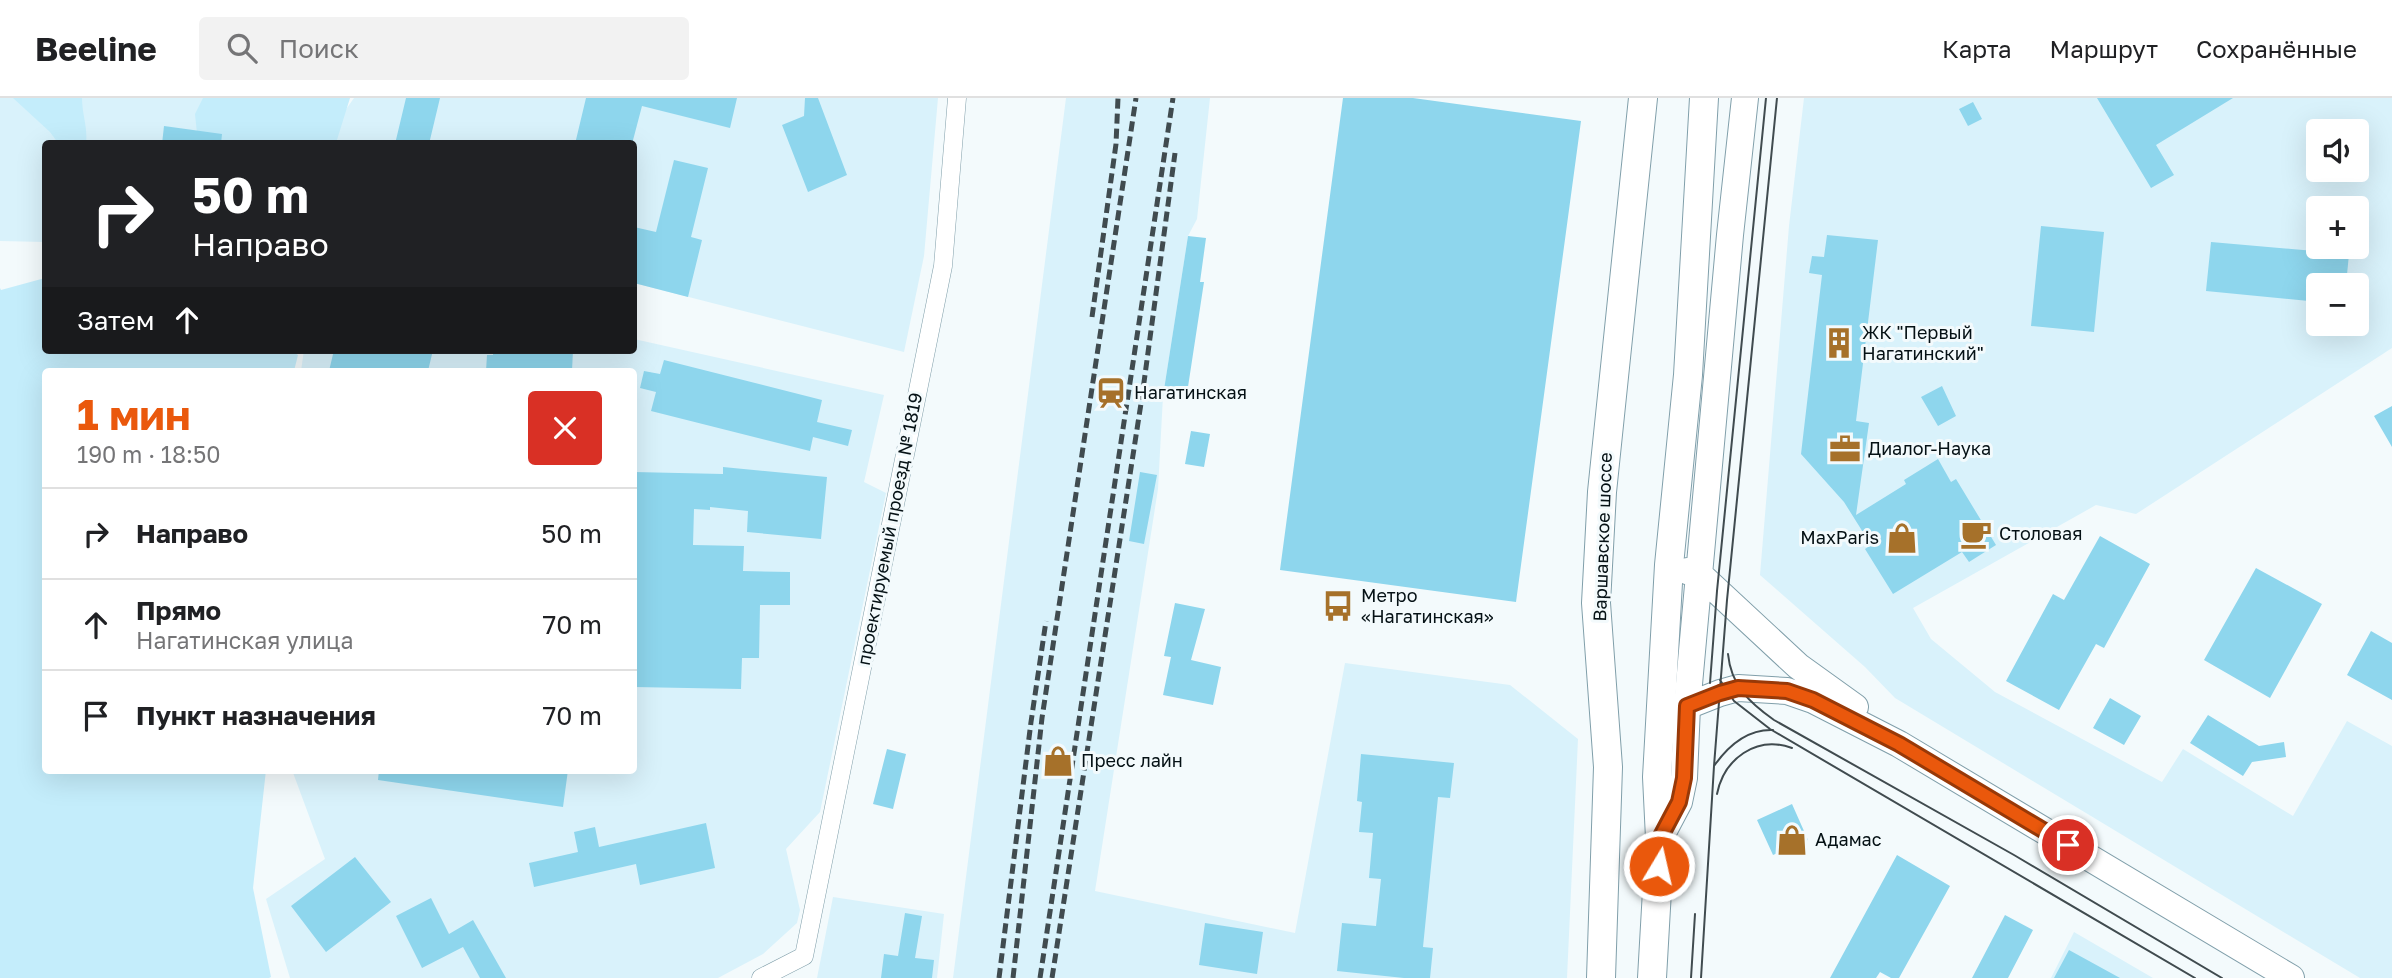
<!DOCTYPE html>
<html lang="ru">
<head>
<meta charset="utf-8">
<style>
  body { margin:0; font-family:"Golos Text",sans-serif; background:#f2f2f2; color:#202124; height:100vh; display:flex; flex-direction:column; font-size:26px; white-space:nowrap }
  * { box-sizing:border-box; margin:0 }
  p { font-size:23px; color:#757577 }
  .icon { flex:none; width:38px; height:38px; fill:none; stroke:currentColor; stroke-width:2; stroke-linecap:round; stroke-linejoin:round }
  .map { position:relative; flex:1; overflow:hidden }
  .details { position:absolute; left:42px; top:270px; width:595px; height:406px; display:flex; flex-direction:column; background:#fff; border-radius:7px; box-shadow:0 7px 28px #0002 }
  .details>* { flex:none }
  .hud { position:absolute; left:42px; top:42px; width:595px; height:214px; border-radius:7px; box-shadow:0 7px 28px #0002; background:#202124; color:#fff; overflow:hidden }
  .tools { position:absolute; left:2306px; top:21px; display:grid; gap:14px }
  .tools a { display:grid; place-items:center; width:63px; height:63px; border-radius:7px; background:#fff; box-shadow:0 7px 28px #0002; font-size:35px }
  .pin { position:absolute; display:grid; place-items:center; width:60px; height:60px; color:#fff; margin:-30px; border:4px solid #fff; border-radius:50%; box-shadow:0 2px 7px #0007 }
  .me { position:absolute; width:77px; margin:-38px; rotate:9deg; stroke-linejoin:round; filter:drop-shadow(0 0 5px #0008) }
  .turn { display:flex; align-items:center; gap:24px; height:147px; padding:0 35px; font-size:32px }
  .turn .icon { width:91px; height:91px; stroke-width:2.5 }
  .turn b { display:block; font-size:49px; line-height:60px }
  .then { display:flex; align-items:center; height:66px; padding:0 35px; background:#0003; gap:14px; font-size:26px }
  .round { display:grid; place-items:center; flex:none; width:74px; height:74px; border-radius:7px; background:#f2f2f2 }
  .head { display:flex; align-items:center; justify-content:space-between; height:119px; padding:0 35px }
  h1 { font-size:42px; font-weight:700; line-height:52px; color:#ea580c }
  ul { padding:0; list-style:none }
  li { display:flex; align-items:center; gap:21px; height:91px; padding:0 35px; border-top:2px solid #e0e0e0 }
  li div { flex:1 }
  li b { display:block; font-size:26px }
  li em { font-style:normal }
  header { display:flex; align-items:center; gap:42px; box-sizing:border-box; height:98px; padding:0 35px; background:#fff; border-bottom:2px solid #e0e0e0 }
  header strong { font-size:33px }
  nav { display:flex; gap:38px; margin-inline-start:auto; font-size:24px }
  .search { width:490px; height:63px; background:#f2f2f2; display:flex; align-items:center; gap:18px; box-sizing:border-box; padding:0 24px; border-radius:7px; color:#757577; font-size:26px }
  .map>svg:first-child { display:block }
  .built { fill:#d9f2fb; fill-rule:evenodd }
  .green { fill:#c4edfb }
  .building { fill:#8ed6ed }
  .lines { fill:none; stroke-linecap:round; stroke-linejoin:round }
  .street-casing { stroke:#809faa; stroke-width:19 }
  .secondary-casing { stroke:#809faa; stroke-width:28 }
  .primary-casing { stroke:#809faa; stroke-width:30 }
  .street { stroke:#fff; stroke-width:18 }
  .secondary { stroke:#fff; stroke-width:26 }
  .primary { stroke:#fff; stroke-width:28 }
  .tram { stroke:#404b4f; stroke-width:2 }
  .rail { stroke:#404b4f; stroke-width:5; stroke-dasharray:10 5; stroke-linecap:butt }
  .route-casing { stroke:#983908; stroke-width:18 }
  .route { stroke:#ea580c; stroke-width:12 }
  .labels { text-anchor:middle; stroke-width:6; stroke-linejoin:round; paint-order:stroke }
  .poi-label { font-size:18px; fill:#051115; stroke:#f3fafc; text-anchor:start }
  .street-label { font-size:18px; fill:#051115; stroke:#f3fafc }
</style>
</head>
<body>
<header>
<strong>Beeline</strong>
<div class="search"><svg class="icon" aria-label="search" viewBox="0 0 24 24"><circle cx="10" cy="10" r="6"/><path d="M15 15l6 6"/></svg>Поиск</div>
<nav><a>Карта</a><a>Маршрут</a><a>Сохранённые</a></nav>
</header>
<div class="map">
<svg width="2392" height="880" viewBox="0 0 2392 880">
  <rect width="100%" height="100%" fill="#f3fafc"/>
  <path class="built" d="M0 0H297L262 45 46 46 45 144 0 143Z
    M354 0H938L924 158 904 254 634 185V46H329L330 34Z
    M1066 0H1210L1197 121 1188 138 1163 298 1158 391 1095 793 1295 835 1345 565 1510 587 1578 641 1567 880H953Z
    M1804 0H2392V250L2136 416 2096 407 1913 510 1931 541 1995 594 2162 684 2183 651 2293 718 2347 623 2392 648V880H2360L1895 600 1865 569 1760 477 1789 128ZM2319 33H2357V72H2319ZM2319 110H2357V149H2319ZM2319 187H2357V226H2319Z
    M634 241 884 297 864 384 886 395 820 714 786 751 800 812 797 825 763 856 718 880H290L266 801 325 761 292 672H634V273H301L304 252H634Z
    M833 799 944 816 937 880H817Z
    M2074 834 2153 880H2051Z"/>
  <path class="green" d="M13 0H82C82 16 88 30 86 45H58L50 34Z
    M203 0H350L336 45H198L195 16Z
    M45 180 46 252H295V255L298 257 294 273H46V672H266L253 790 271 879 269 880H0V190L1 192Z"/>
  <path class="building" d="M406 0H440L429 46H395Z
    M586 0H737L730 30 642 8 632 46H575Z
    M805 0H818L847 77 808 94 782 27 804 18Z
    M1343 0H1413L1581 23 1516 504 1280 472Z
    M2097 0H2233L2156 47 2174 77 2151 90Z
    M1973 4 1982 21 1968 28 1959 11Z
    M164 28 222 36 221 46H162Z
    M674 62 708 70 691 139 702 142 688 199 634 185V129L656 134Z
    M2041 128 2104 134 2094 234 2031 228Z
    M1827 137 1878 142 1856 323 1869 325 1856 417 1906 386 1904 382 1938 361 1951 384 1956 381 1996 447 1969 464 1962 454 1893 496 1865 451 1871 447 1844 404 1801 356 1822 177 1809 175 1812 158 1824 159Z
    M1188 138 1206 140 1200 184H1204L1186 302 1163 298Z
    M2211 144 2349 156 2346 187H2319V204L2206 193Z
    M334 252H433L428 273H329Z
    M493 252H573L572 273H486L487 257H493Z
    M664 262 822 302 817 324 852 332 848 348 813 339 810 353 651 313 656 294 640 290 644 273 660 276Z
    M1942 288 1956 318 1938 328 1921 299Z
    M2392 308V349L2374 318Z
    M1191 333 1210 336 1204 369 1185 366Z
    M723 369 827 379 821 441 747 434 748 413 710 409V412L694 411 693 447 744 448 743 473 790 474V507H760L759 560H742L741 591 634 589V374L723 376Z
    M1140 374 1157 377 1144 446 1129 443Z
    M2100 438 2150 466 2104 550 2096 546 2059 612 2006 583 2053 496 2064 502Z
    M2256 470 2322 506 2270 600 2204 562Z
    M1175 505 1205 511 1191 562 1221 569 1213 607 1163 597 1171 559 1164 558Z
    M2371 533 2392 545V602L2347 577Z
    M2110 600 2141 618 2124 647 2093 630Z
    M2208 617 2259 648 2284 644 2286 659 2252 664 2243 678 2190 645Z
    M887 651 906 656 893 711 873 706Z
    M1361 656 1454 665 1450 700 1438 699 1423 849 1433 850 1430 880H1404L1337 873 1342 825 1376 828 1381 781 1369 780 1373 735 1359 734 1362 704 1357 703Z
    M379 672H568L563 709 378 682Z
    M1792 706 1808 742 1773 757 1757 722Z
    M706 725 715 770 640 787 636 766 534 789 529 765 578 754 574 734 595 729 599 749Z
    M1897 757 1950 788 1899 880H1891L1880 874 1876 880H1830Z
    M355 759 391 804 326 854 291 808Z
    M431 800 449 836 473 822 506 880H480L463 849 422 870 396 818Z
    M905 815 922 818 915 860 934 862 932 880H881L884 856 898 858Z
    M2005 817 2033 832 2008 880H1972Z
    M1205 825 1263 834 1257 876 1199 867Z
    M2069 852 2120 880H2054Z"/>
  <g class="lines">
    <defs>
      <path id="street" d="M761 880 804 858 943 168 957 0"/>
      <path id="secondary" d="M1687 473 1700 477 1798 568 1855 609
        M1687 608 1720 595 1738 590 1787 593 1813 602 1899 646 2291 880
        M1660 740 1679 704 1684 680 1687 608 1730 137 1745 0"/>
      <path id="primary" d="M1601 880 1608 669 1596 505 1602 394 1643 0
        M1652 880 1660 740 1657 679 1669 467 1688 277 1704 0"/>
    </defs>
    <use href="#street" class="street-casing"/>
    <use href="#secondary" class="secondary-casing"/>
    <use href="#primary" class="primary-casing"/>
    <use href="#street" class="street"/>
    <use href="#secondary" class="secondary"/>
    <use href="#primary" class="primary"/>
    <path class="tram" d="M1728 556C1731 588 1750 605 1774 622L2014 757 2222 880
      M1720 582 1734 603 1770 631 2195 880
      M1710 585 1717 493 1766 0
      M1714 668C1728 648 1747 631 1773 632
      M1717 696C1724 661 1756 637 1792 650
      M1691 880 1695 816
      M1701 880 1714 668 1727 502 1777 0"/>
    <path class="rail" d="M1092 219 1116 46 1118 0
      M999 880 1031 624 1046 523
      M1013 880 1042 620 1136 0
      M1040 880 1173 0
      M1052 880 1142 299 1175 55"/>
  </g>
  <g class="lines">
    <defs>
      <path id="route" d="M1659 768 1660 740 1679 704 1684 680 1687 608 1720 595 1738 590 1787 593 1813 602 1899 646 2068 747"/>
    </defs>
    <use href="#route" class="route-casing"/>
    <use href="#route" class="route"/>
  </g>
  <defs>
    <symbol id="building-bare" viewBox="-9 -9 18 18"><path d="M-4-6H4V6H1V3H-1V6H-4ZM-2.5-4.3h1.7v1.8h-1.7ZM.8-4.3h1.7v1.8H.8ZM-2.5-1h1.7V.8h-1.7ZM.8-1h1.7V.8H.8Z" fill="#a6712a" stroke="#f3fafc" stroke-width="2.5" paint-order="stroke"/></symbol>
    <symbol id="station-bare" viewBox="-9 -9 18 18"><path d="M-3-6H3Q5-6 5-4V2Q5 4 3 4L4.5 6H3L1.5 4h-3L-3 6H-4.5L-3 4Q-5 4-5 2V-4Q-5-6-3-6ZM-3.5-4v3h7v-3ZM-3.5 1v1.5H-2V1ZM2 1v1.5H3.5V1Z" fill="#a6712a" stroke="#f3fafc" stroke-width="2.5" paint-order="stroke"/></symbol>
    <symbol id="office-bare" viewBox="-9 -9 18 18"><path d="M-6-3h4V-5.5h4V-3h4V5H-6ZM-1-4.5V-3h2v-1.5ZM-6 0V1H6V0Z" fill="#a6712a" stroke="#f3fafc" stroke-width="2.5" paint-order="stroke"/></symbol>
    <symbol id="cafe-bare" viewBox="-9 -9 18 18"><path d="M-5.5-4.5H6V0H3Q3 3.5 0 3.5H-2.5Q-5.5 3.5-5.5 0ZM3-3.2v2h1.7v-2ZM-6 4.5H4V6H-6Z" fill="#a6712a" stroke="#f3fafc" stroke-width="2.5" paint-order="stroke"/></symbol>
    <symbol id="shop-bare" viewBox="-9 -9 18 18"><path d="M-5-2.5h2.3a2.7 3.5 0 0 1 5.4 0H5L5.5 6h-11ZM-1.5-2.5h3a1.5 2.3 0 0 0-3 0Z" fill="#a6712a" stroke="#f3fafc" stroke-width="2.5" paint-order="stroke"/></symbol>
    <symbol id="bus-bare" viewBox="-9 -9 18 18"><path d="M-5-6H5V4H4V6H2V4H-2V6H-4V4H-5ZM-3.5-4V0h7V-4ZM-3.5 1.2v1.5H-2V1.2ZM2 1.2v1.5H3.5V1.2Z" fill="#a6712a" stroke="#f3fafc" stroke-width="2.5" paint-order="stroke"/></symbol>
  </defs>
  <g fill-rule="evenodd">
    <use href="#building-bare" x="1817" y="223" width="44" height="44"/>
    <use href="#station-bare" x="1089" y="273" width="44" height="44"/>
    <use href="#office-bare" x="1823" y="329" width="44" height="44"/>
    <use href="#cafe-bare" x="1954" y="414" width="44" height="44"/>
    <use href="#shop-bare" x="1880" y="418" width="44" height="44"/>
    <use href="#bus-bare" x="1316" y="486" width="44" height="44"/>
    <use href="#shop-bare" x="1036" y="641" width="44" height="44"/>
    <use href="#shop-bare" x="1770" y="720" width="44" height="44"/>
  </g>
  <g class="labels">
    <g class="poi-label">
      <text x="1862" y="241">ЖК "Первый<tspan x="1862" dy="21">Нагатинский"</tspan></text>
      <text x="1134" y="301">Нагатинская</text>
      <text x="1868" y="357">Диалог-Наука</text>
      <text x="1999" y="442">Столовая</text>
      <text x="1879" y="446" text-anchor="end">MaxParis</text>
      <text x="1361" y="504">Метро<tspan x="1361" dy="21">«Нагатинская»</tspan></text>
      <text x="1081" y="669">Пресс лайн</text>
      <text x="1815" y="748">Адамас</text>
    </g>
    <g class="street-label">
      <text transform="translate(890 431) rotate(-79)" y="6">проектируемый проезд № 1819</text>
      <text transform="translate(1603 439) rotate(-88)" y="6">Варшавское шоссе</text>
    </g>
  </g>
</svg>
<div class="tools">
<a><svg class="icon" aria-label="sound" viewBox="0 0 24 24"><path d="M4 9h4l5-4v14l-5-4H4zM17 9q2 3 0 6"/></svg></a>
<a>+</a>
<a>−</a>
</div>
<div class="pin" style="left:2068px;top:747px;background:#d93025"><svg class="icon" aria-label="arrive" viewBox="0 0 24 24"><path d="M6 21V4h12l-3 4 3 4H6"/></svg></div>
<svg class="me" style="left:1659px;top:768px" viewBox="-20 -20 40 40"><circle r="17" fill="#ea580c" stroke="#fff" stroke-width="3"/><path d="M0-11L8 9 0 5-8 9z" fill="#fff"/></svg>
<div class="hud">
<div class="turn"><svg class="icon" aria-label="right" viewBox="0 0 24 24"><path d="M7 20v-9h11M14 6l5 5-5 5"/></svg><div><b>50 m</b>Направо</div></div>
<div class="then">Затем<svg class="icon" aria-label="ahead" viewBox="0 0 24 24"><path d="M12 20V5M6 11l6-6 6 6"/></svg></div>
</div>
<section class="details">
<div class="head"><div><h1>1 мин</h1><p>190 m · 18:50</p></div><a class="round" style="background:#d93025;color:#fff"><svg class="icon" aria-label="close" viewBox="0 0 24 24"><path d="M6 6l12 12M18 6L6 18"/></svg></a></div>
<ul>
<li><svg class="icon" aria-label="right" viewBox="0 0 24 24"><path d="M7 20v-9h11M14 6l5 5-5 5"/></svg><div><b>Направо</b></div><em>50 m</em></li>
<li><svg class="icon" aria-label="ahead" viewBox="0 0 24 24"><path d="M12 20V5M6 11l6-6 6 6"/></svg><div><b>Прямо</b><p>Нагатинская улица</p></div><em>70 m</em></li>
<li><svg class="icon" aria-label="arrive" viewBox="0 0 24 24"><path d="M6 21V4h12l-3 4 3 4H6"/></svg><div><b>Пункт назначения</b></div><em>70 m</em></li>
</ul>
</section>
</div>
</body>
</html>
